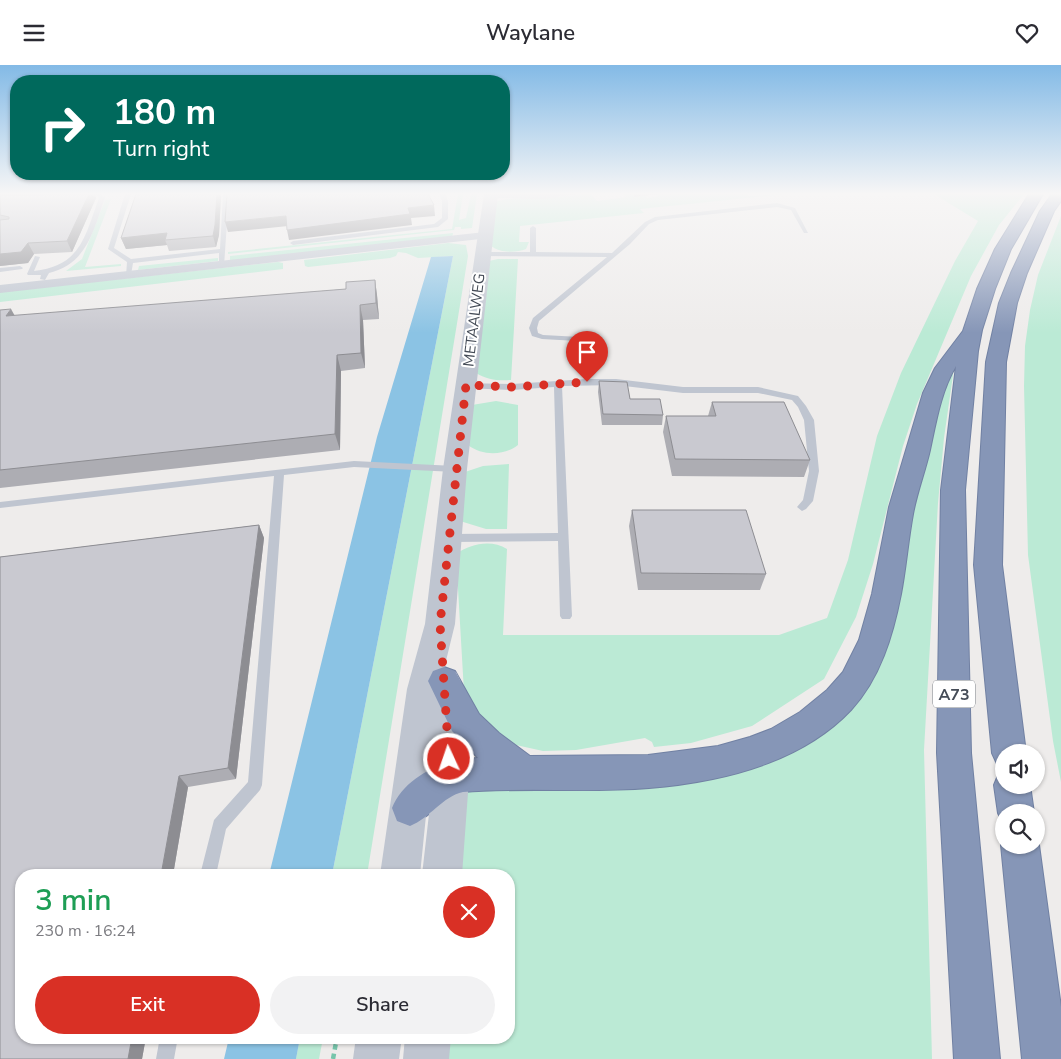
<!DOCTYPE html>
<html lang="en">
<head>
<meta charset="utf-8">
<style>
  body { margin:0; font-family:"Nunito Sans",sans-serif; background:#f2f2f3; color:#2b2b33; height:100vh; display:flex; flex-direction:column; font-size:19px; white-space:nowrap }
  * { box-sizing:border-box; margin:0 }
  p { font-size:16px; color:#7c7c81 }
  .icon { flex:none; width:28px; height:28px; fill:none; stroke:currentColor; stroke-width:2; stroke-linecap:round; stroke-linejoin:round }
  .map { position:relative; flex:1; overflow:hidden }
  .details { position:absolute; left:15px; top:804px; width:500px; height:175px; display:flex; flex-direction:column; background:#fff; border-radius:20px; box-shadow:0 1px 4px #0004 }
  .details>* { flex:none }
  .hud { position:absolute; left:10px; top:10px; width:500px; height:105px; border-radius:20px; box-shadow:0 1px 4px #0004; background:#00695c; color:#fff; overflow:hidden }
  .tools { position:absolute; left:995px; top:679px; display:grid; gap:10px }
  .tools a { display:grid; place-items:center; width:50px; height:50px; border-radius:50%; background:#fff; box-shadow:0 1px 4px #0004; font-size:25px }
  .pin { position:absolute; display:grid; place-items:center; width:42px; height:42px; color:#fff; margin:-51px -21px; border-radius:50% 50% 50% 0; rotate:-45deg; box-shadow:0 0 5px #0007 }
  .pin .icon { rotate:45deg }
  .me { position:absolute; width:55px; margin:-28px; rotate:357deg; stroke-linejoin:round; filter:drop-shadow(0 0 4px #0008) }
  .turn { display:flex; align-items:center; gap:18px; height:105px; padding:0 20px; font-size:22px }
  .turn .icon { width:65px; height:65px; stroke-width:2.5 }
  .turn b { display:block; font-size:35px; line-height:42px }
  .round { display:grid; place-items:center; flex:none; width:52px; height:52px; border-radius:26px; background:#f2f2f3 }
  .summary { display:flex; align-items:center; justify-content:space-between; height:85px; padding:0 20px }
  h1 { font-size:30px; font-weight:600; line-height:38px; color:#1e9e55 }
  .primary-button { display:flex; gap:10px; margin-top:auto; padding:10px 20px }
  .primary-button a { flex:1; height:58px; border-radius:30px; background:#d93025; color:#fff; font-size:20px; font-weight:600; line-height:58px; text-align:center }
  .primary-button a+a { background:#f2f2f3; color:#2b2b33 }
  header { display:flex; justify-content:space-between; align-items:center; height:65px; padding:0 20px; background:#fff; font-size:22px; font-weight:600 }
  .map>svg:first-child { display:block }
  .green { fill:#bbead5 }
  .water { fill:#8bc3e4 }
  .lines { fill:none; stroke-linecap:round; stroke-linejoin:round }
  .motorway-casing { stroke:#7181a3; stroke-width:2 }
  .path { stroke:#76c5ab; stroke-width:4.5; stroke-dasharray:5.5 4; stroke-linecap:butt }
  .service { fill:#bfc5d0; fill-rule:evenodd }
  .minor { fill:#bfc5d0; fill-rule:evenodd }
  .tertiary { fill:#bfc5d0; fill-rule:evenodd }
  .motorway { fill:#8696b7; fill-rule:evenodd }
  .wall { fill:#adadb3 }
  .shaded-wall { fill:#8d8d92 }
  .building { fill:#c9c9d0; stroke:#8d8d92 }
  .route { stroke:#d93025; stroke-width:9; stroke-dasharray:0 16.2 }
  .labels { text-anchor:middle; stroke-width:4; stroke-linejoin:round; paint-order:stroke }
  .far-street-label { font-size:15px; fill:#454c57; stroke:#fff }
  .shield { fill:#fff; stroke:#7d8289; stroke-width:1 }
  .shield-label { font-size:16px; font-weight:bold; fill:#454c57 }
</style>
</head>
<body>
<header><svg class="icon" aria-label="menu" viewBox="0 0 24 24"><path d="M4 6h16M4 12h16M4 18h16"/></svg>Waylane<svg class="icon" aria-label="heart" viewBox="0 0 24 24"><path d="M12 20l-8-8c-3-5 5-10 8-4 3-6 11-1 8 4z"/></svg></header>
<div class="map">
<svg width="1061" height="994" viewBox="0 0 1061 994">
  <rect width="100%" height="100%" fill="#eeeceb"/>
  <path class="green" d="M458 129H463L459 155 466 153 471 129H477L472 163 461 164V162H455L454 165 228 189V187L452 164Z
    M586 129H590L597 136 626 132 623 129H645L647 133 658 131 653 129H746L749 131 786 129 640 144 644 148 520 161 519 177H529L526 184C515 188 500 188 491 181L493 137 507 134 545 133Z
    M934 129H1024L999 160 971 211 917 339 903 381 873 499 856 552 824 614 752 661 691 678 654 682 652 677 645 673 576 685 543 686 516 680 495 670 482 659 464 627 456 489C470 479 491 474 507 484L503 570H779L827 553 848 495 877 371 901 308 955 196 978 156Z
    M111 134 85 202 121 199V201L66 206 82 194 105 135Z
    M1061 151V717L1053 676 1028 490 1024 321 1025 281 1030 245 1038 210Z
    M453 168 452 173 232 196 230 195V191Z
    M448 178 466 180 468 191 367 810H332L453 191 418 193 406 188 398 187 396 191 390 193 308 202 305 201 304 195Z
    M218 193V196L138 205 139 201Z
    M498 194H518L511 315C498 316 488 315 476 308L489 196Z
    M278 197 283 198V204L0 237V227Z
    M955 296 944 373 938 438 924 685 932 994H414V973L509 972V810H452L457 723 665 716 859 627 922 384Z
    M496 336 518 340V380C504 391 482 391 468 380L472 340Z
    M509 399 507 464H486L460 456 465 407 483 401Z
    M300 973H323L319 994H296Z"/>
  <path class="water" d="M453 191 332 810H269L377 372 431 192Z
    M229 973V972L300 973 296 994H224Z"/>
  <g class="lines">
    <defs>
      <path id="motorway" d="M1029 129H1043L1011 184 995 224 982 265 978 286 965 425 971 688 1000 994H954L937 688 941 425 956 301C941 326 936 357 930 385 925 407 917 427 913 449 908 476 906 503 901 529 893 570 880 614 851 645 800 699 720 717 649 723 587 728 525 722 463 727 443 731 430 753 410 761L397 756 392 743C405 711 444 694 478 693L452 666 428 616 433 606 444 602 455 606 479 649 499 668 530 691 648 690 718 681 750 672 771 664 800 647 827 625 843 607 859 575 872 529 889 442 923 328 935 303 963 266 977 224 995 184Z
        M1052 129H1061V136L1054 146 1027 208 1017 238 1006 297 1002 500 1026 688H1004V702L997 699 992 688 974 500 986 297 999 238 1011 208 1040 146Z
        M1004 706V720H1030L1034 748H1004V761L998 748 994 720 999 708Z
        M1004 773V780H1036V773L1039 780 1061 942V994H1022L1001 780Z"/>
    </defs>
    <use href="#motorway" class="motorway-casing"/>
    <path class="path" d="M333 994 337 972"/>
    <path class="service" d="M95 129H101L105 133C93 166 87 199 49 208L45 215 40 214 41 210H28L27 209 35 191 40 192 34 206C81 201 85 171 99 133Z
      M125 129H131L114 183 131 194 220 184 223 129H229L224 201 219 200V188L133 198 131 210 126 211 127 197 108 184Z
      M439 129H445L448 136V154L438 162 293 180 290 178 293 176 434 159 442 153V136Z
      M555 129H578L543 134 491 133 488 131 491 129Z
      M777 138 795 143 808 168H804L791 145 777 142 658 155 649 159 630 179 539 256 537 263 538 268 543 270 580 272V276H577L542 274 532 271 529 263 533 253 607 192 483 191 480 189 483 187H530V163L533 161 536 163V187L612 188 645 157 655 152Z
      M20 201 23 203 22 204 0 207V203Z
      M587 314H616L683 322H758L798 331 806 341 814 355 819 406 813 436 806 444 802 446 797 442 803 435 809 406 804 355 798 342 792 335 758 328H683L616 320 562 321 572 551 570 554H562L560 551 558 476 449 477 444 473 449 469 558 468 554 322 512 325 466 323 462 320 463 318 512 319Z
      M354 396 455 401 460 404 455 407 354 402 284 410 262 720 260 725 226 764 216 810H200L214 755 248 717 274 411 0 443V437Z
      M160 972H178L174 994H156Z"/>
    <path class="minor" d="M485 167 491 171 489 173 0 228V220Z"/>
    <path class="tertiary" d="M484 129H498L467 404 455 559 444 604 456 607 461 617 469 714 462 810H422L433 714 432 691 420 810H380L407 624 425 559 443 404Z
      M356 972H402L399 994H353Z
      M405 972H451L449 994H403Z"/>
    <use href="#motorway" class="motorway"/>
  </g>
  <path class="wall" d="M0 129 96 133 72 187 34 189 28 198 0 201Z
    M136 129H221L219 170 216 182 169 186 167 180 126 184 121 173Z
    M375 215 377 230 379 254 363 255 365 303 341 306 340 385 0 423V245L15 251 346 224Z
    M599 316 630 334 663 350 662 360H602L598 327Z
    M712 337 810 395 804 412 672 411 663 367 666 351H708Z
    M632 445 766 509 760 525H638L629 461Z
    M259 460 264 473 236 714 188 722 173 810H21V972H146L142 994H0V492Z"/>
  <path class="shaded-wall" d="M89 129H95L96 133 72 187 67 176Z
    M217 129H221L219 170 216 182 213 171Z
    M634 129H658L634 132Z
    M434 140 435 151 411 153 412 160 289 175 287 165 408 143Z
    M286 151 288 161 228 167 225 157Z
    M167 168 165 175 167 180 126 184 121 173Z
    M28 178 34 189 28 198 0 201V189Z
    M375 215 377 230 379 254 376 238Z
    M360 240 363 255 365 303 361 288Z
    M11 244 20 260 6 251Z
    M337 290 341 306 340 385 335 369Z
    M259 460 264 473 236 714 228 703Z
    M179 711 188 722 173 810H161Z
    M132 972H146L142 994H128Z"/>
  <path class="building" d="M89 129 67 176 28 178 21 187 0 189V155L9 154V152L0 150V130Z
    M136 129H217L215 160 213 171 165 175 167 168 121 173Z
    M227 129H428L434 140 408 143 410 149 287 165 286 151 225 157Z
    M375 215 376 238 360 240 361 288 337 290 335 369 0 405V245L11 244 6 251 346 224V217Z
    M599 316 627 317 630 334H660L663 350 603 349Z
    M712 337H784L810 395 675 394 666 351H716Z
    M632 445H746L766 509 641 508Z
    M259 460 228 703 179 711 161 810H21V972H132L128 994H0V492Z"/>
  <linearGradient id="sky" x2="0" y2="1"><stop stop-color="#83bae6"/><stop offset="0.48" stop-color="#f7f6f6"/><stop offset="1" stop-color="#f7f6f6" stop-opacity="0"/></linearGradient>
  <rect width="1061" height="268" fill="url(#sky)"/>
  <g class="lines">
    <path class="route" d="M449 694 440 559 466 320 512 322 587 317"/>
  </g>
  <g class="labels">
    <g class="far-street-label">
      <text transform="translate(474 255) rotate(-83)" y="5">METAALWEG</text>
    </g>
    <rect class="shield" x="933" y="615.5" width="42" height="27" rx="4"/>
    <g class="shield-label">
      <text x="954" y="635">A73</text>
    </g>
  </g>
</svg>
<div class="tools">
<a><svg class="icon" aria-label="sound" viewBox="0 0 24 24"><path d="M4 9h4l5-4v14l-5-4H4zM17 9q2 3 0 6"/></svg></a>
<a><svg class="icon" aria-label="search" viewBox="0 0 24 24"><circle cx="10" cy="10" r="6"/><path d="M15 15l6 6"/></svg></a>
</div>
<div class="pin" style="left:587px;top:317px;background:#d93025"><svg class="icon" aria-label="arrive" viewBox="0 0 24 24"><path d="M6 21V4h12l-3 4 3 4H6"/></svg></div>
<svg class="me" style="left:449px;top:694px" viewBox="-20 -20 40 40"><circle r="17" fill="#d93025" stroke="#fff" stroke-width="3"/><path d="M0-11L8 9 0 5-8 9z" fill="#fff"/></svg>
<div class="hud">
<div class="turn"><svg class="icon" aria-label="right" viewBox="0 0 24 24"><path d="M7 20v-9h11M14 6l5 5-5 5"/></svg><div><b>180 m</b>Turn right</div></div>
</div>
<section class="details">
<div class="summary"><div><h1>3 min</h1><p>230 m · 16:24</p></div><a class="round" style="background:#d93025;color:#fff"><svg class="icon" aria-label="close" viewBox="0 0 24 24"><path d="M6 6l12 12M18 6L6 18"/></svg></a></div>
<div class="primary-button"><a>Exit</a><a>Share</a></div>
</section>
</div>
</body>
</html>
